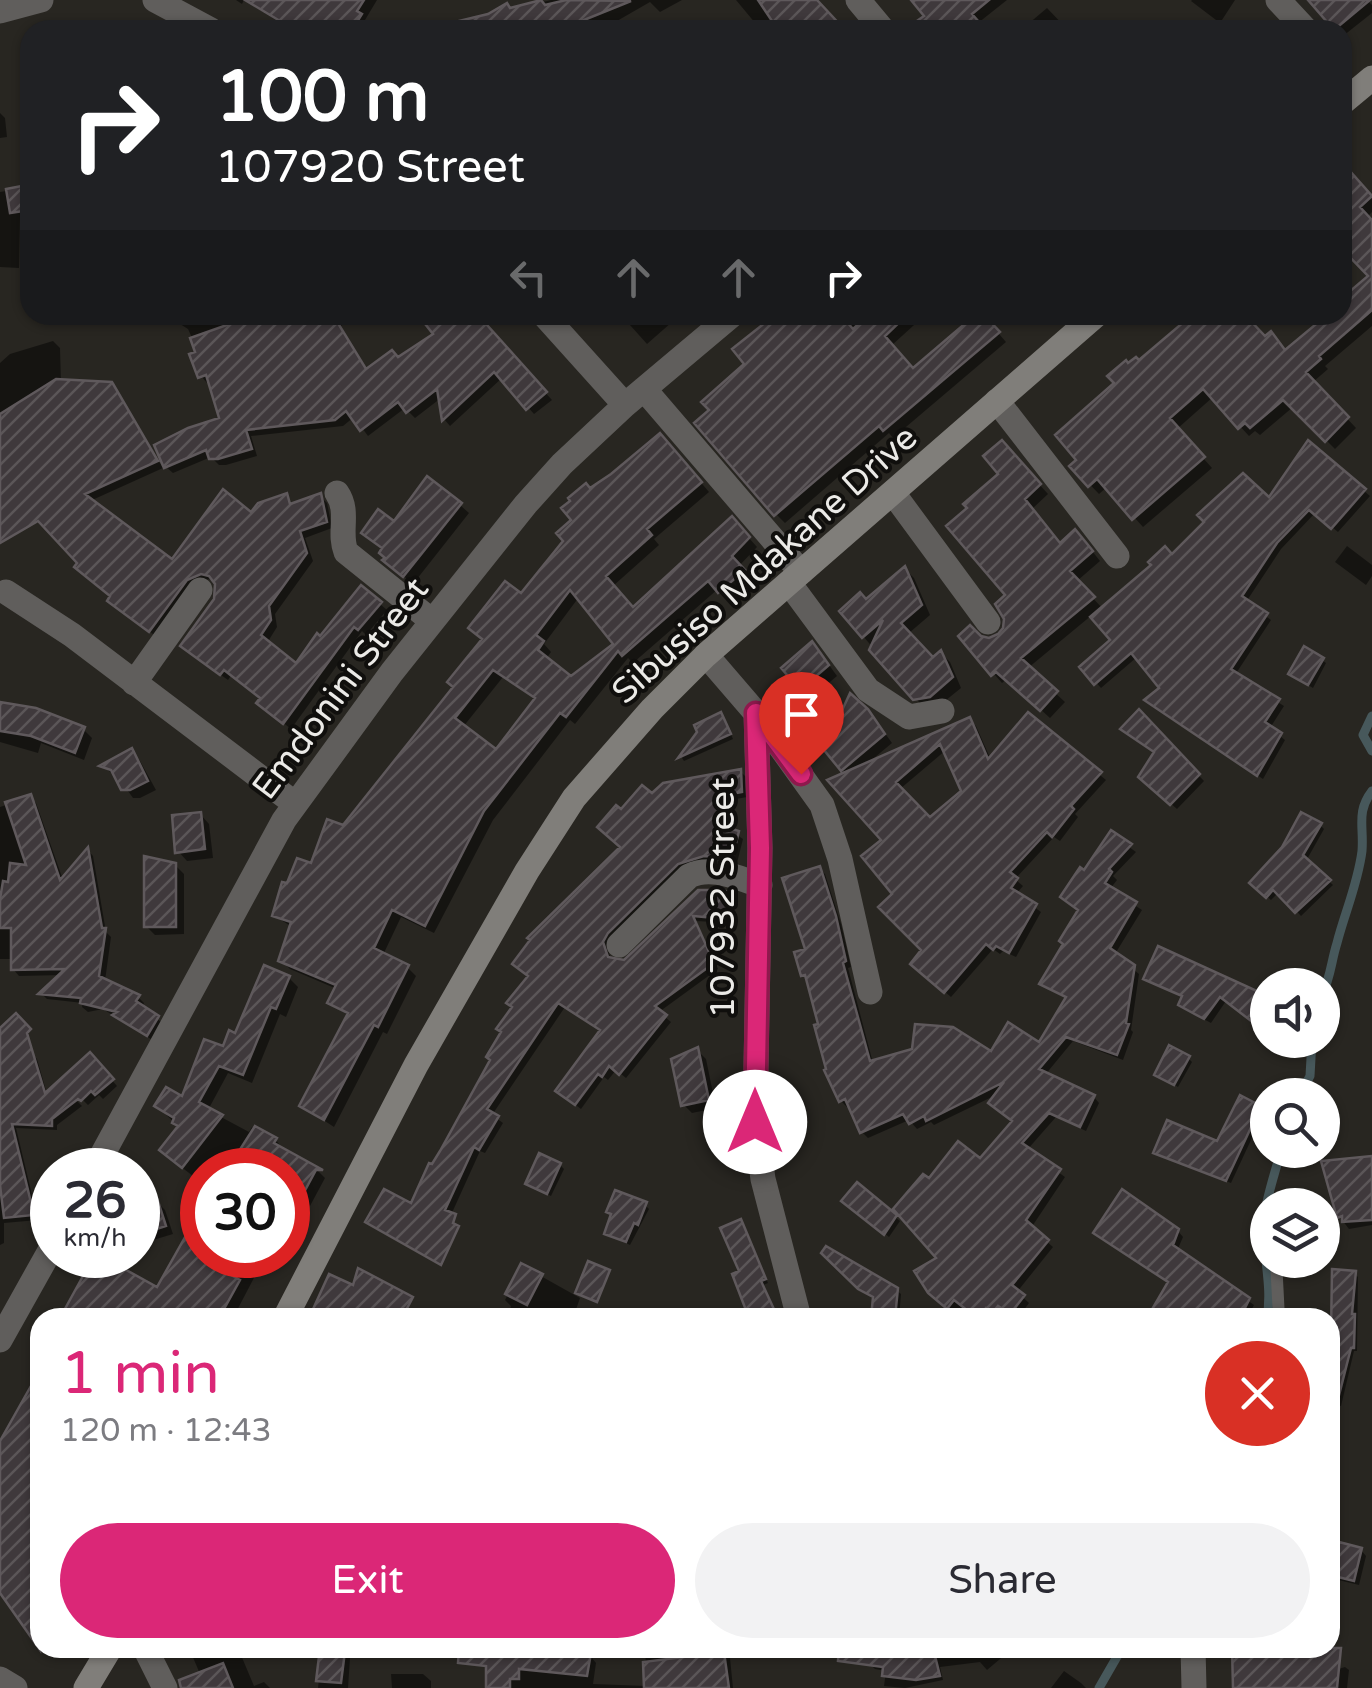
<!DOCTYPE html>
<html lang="en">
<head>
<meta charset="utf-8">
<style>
  body { margin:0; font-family:"Varela Round",sans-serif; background:#f2f2f3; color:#2b2b33; height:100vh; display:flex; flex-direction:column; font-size:38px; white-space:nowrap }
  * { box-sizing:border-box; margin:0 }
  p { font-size:32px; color:#7c7c81 }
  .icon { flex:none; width:55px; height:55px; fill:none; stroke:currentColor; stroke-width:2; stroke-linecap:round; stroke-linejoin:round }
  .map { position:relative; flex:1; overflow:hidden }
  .drawer { position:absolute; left:30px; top:1308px; width:1310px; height:350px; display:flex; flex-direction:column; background:#fff; border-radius:30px; box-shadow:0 2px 8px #0004 }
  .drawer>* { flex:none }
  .guide { position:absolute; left:20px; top:20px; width:1332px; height:305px; border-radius:30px; box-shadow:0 2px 8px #0004; background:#202124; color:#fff; overflow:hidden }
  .tools { position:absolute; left:1250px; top:968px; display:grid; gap:20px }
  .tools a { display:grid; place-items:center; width:90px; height:90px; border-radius:50%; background:#fff; box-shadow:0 2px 8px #0004; font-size:50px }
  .speed { position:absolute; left:30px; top:1148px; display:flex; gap:20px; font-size:50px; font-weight:700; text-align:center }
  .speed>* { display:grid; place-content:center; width:130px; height:130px; border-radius:50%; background:#fff; box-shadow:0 2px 8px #0004; line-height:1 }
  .speed small { font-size:25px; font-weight:400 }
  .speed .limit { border:15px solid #d22; background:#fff; color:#111 }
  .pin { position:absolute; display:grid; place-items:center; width:85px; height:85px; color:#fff; margin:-102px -42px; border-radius:50% 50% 50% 0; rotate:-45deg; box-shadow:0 0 10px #0007 }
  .pin .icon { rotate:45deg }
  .me { position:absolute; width:110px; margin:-55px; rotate:0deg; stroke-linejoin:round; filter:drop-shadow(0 0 8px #0008) }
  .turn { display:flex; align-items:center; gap:35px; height:210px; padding:0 30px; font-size:45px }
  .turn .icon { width:130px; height:130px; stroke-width:2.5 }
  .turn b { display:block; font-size:70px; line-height:85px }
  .lanes { display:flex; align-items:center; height:95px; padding:0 30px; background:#0003; justify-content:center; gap:50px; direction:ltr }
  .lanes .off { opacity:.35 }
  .round { display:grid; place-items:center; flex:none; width:105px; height:105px; border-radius:52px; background:#f2f2f3 }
  .head { display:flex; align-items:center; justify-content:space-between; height:170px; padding:0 30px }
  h1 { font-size:60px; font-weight:600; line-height:75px; color:#db2777 }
  .action { display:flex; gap:20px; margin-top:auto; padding:20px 30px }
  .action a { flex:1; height:115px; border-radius:60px; background:#db2777; color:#fff; font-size:40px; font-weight:600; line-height:115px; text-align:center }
  .action a+a { background:#f2f2f3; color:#2b2b33 }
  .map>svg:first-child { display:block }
  .shadow { fill:#0007; fill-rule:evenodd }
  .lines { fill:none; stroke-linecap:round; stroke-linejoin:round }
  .stream { stroke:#47585b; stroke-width:9 }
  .building { fill:url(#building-hatch); stroke:#5f595c; stroke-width:2.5; fill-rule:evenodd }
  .lane { stroke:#605e5c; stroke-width:12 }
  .street { stroke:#605e5c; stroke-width:25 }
  .secondary { stroke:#807e7a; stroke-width:25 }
  .route-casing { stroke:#8e194d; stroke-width:25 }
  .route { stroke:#db2777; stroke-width:18 }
  .labels { text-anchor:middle; stroke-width:8; stroke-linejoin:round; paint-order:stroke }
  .street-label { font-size:35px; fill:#ebeae7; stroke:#100f0d }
</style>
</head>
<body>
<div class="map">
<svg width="1372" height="1688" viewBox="0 0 1372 1688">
  <defs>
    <pattern id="building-hatch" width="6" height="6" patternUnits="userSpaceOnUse" patternTransform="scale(2.5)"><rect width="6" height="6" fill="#3f393c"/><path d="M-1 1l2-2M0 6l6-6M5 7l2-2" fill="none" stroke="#5b5658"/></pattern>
  </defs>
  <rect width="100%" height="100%" fill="#282621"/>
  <path class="shadow" d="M236 0H377L365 20 369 24 365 30H292L244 0 242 4Z
    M551 0H682L660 12 650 2 610 25 612 28 603 30H465L511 10Z
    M736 0H817L838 30H761Z
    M919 0H1007L978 23 984 30H938Z
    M1235 0 1220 23 1191 1 1192 0Z
    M1327 0H1367L1372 5V13L1343 36 1342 30H1337L1318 7Z
    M1047 8 1068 30H1021Z
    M0 113 5 118 7 137 0 138Z
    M1361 186 1372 199V212L1367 217 1372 223V326L1325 366 1328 369 1313 382 1356 428 1335 449 1293 407 1260 435 1255 431 1249 436 1213 397 1177 429 1212 468 1143 527 1107 487 1099 494 1073 467 1139 363 1196 315H1245L1265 339 1286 352 1330 315H1342L1372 276 1342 244Z
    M12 190 30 198V215L20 216 19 268 0 267V192Z
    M195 315H351L352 319 339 327 368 371 398 360 437 335 421 315H474L552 400 534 414 502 378 450 426 444 419 441 398 415 418 405 408 368 436 354 417 343 426 251 436 257 456 226 465H219L211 457 173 473 166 467 223 420 211 382 207 383 201 376 199 353 188 329 177 322Z
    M621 315H680L647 344Z
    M779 315H925L891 346 913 370 978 315H1033L987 320 1006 342 893 438 889 433 785 523 776 514 712 410 748 364Z
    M53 341 60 348 61 382 110 385 163 468 90 501 172 562 286 496 293 505 320 496 327 503 332 528 305 538 313 561 275 614 277 627 267 643 296 666 320 639 380 604 387 610 366 635 362 631 291 729 266 709 262 698 232 674 228 680 190 653 216 600 219 590 215 582 209 579 194 586 157 637 117 607 113 597 33 513 0 500V363L10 354Z
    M1308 444 1370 496 1338 532 1315 513 1281 549 1246 602 1271 620 1235 675 1284 706 1270 728 1285 740 1263 779 1153 705 1162 688 1137 657 1101 688 1082 667 1113 641 1092 615 1028 668 1065 702 1050 718 1007 679 1002 683 961 636 982 640 1000 637 1007 619 1002 474 1010 452 1048 494 1032 509 1061 545 1084 541 1100 561 1077 581 1103 609 1172 557 1270 501Z
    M669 445 709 492 654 539 659 545 613 586 633 610 740 528 757 547 739 566 752 581 729 600 718 589 633 663 628 658 575 724 570 720 493 820 434 933 401 917 383 955 407 967 416 976 387 1034 383 1032 334 1127 302 1106 349 1016 330 1002 337 989 290 969 281 960 292 927 275 916 288 886 312 867 455 687 566 541 590 490ZM579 597 616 645 571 679 546 659 551 652 544 644ZM503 677 537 700 496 753 463 727Z
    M460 505 469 513 413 584 394 568 384 550 364 533Z
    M1347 546 1372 565V576L1366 585 1335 562Z
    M905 569 914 578 930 615 909 633 933 660 941 653 950 662 961 688 940 705 924 708 863 636 867 602Z
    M821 654 837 676 811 698 801 689Z
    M1322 660 1326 663 1313 688 1295 677Z
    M0 704 83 729 92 738 84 760 41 743 38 753 0 742Z
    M1139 713 1204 781 1177 809 1147 783 1156 753Z
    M1028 716 1106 780 1075 814 1078 817 1060 841 1054 837 1015 879 1023 886 1016 894 1041 912 1016 957 1003 951 1000 954 993 949 951 997 919 970 925 950 895 894 884 841 843 769 876 721 892 743 868 763 970 720 976 726 991 760ZM946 750 964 792 930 820 900 789Z
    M724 719 733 739 684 761 682 758 700 732Z
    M131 752 140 761 156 790 140 798H133L118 777 103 767Z
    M741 772 746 777 747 797 736 799 731 831 743 839 737 863 711 860 608 949 611 960 625 963 699 893 729 894 735 900 730 923 696 921 718 969 659 1012 671 1022 626 1078 616 1070 608 1080 604 1077 581 1109 564 1096 602 1031 565 1007 492 1115 503 1123 485 1153 480 1151 451 1215 422 1202 433 1168 623 847 621 813 652 797Z
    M30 797 36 803 63 880 88 850 93 856 106 932 111 937 105 981 138 997 144 1003 142 1008 164 1024 154 1041 103 1009 88 1012 82 1007 83 1003 47 999 42 994 63 975 19 976 13 969V959H0V807Z
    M200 814 209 824 213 858 187 861 178 851Z
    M1320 825 1324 829 1306 861 1333 885 1301 916 1279 892 1271 900 1252 883Z
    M1111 834 1136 852 1113 876 1117 880 1110 889 1142 910 1115 954 1139 974 1131 1030 1133 1032 1123 1060 1073 1041 1045 1075 1094 1097 1099 1103 1086 1131 1056 1117 1027 1150 1065 1177 1031 1228 1053 1247 1017 1292 1029 1303 1018 1318 1005 1310 999 1318H960L937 1299 940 1259 929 1182 980 1161 1014 1122 998 1094 934 1125 931 1122 917 1129 909 1120 868 1138 862 1132 851 1105 847 1107 841 1101 821 1026 809 950 819 868 825 874 841 924 851 967 848 968 873 1063 991 1054 1039 1045 1068 999 1042 984 1081 911 1084 873Z
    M175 865 184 874V934L155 935 146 926Z
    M1159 950 1226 1001 1211 1023 1187 1010 1181 1004 1184 999 1146 978Z
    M265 968 289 978 298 987 286 1017 280 1014 252 1083 228 1073 208 1110 249 1132 252 1127 276 1140 284 1151 316 1169 325 1178 303 1219 289 1212 288 1216V1170H202V1183L171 1159 180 1128 157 1106 183 1100 236 1036Z
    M697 1050 706 1059 716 1108 692 1113 683 1104Z
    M31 1053 37 1059 47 1094 90 1055 117 1086 103 1099 99 1095 88 1105 73 1090 70 1094 82 1106 57 1125V1130L16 1128 38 1220 4 1223V1243L0 1245V1065Z
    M1188 1058 1192 1062 1178 1087 1157 1074Z
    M1260 1108 1264 1112 1231 1183 1156 1153 1218 1144Z
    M1372 1159V1225L1349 1229 1339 1216Z
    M560 1165 564 1169 551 1196 528 1184Z
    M857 1186 900 1221 889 1237 848 1204Z
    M156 1201 165 1210 173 1234 140 1244 138 1250V1207Z
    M645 1205 649 1209 630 1245 607 1234Z
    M202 1208V1255H266L233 1318H63L85 1278 78 1271 87 1255H135L127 1272 158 1290Z
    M741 1222 768 1283 763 1285 778 1318H728L748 1308 742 1272Z
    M1178 1231 1183 1237 1177 1251 1254 1305 1247 1318H1149L1171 1283 1101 1238Z
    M523 1266 580 1298 573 1318H514L509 1313 511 1306 505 1300Z
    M1354 1273 1358 1277 1357 1351H1354L1341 1406 1330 1403V1369Z
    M896 1290 901 1294 899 1318H873Z
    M1330 1543 1361 1550 1366 1556 1359 1585 1330 1578Z
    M189 1648H238L254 1686 264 1682 270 1688H206Z
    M442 1648H594L592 1658 596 1663 593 1684 647 1686 645 1648H729L733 1688H488V1654L448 1653Z
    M872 1648H980V1652L984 1648H1013L987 1670 980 1662 940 1667 943 1680 905 1688 884 1686 886 1671 875 1669 870 1664Z
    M342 1651 350 1658 348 1688H318L321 1659Z
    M1345 1667 1349 1670 1347 1688H1323L1325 1673Z
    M1064 1671 1081 1683 1086 1688H1051Z
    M391 1674H423L431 1681V1688H392Z"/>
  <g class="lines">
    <path class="stream" d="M1372 716 1363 735 1372 751
      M1322 995C1331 976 1331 962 1337 943 1345 912 1358 883 1362 851 1364 826 1356 812 1372 791
      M1300 1095 1310 1076 1312 1040
      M1267 1318C1272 1290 1265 1264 1264 1237 1262 1207 1274 1178 1281 1150
      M1099 1688 1122 1648"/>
  </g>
  <path class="building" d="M245 0H364L357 11 362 14 352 30H295Z
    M541 0 545 5 566 0 631 1 574 24 576 30H456L455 22 488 14 507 3 510 8Z
    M758 0H817L845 30H778Z
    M911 0H989L972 14 986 30H904L924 16Z
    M1308 0H1370L1334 30Z
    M1342 162 1372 196 1360 207 1372 220V310L1319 356 1321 359 1306 372 1349 417 1325 442 1283 400 1250 428 1245 423 1238 429 1203 389 1170 418 1205 457 1132 520 1097 479 1088 487 1069 466 1076 460 1055 435 1114 383 1107 376 1126 360 1128 363 1136 357 1139 360 1192 315H1245L1265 336 1271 331 1285 350 1327 315H1342V298L1368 276 1342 249Z
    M27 185 30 210 10 213 6 189Z
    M239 315H333L366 369 392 350 398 357 433 334 418 315H478L547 392 526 410 494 372 442 421 437 389 406 413 398 402 360 431 346 411 335 420 246 430 252 449 218 459H209L206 450 164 468 154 445 188 428 219 418 206 375 198 378 189 354 195 352 190 338 241 320Z
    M775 315H841L853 329 868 315H907L885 336 913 368 975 315H984L1000 332 883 431 879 426 774 516 694 423 709 410 701 402 744 364 732 349Z
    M56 379 112 382 158 461 85 494 172 559 223 489 251 512 258 503 287 493 290 504 321 493 327 522 300 531 307 553 269 606 271 620 261 635 296 663 317 633 320 636 361 585 382 602 358 630 354 627 283 724 256 703 260 698 224 670 220 675 180 646 214 599 215 584 209 576 201 574 187 580 149 632 107 601 110 596 74 567 77 563 38 521 0 543V414Z
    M660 433 702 482 647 529 652 535 606 576 633 607 732 516 750 537 732 556 745 570 718 593 708 581 622 656 618 651 566 717 560 713 484 811 425 926 392 910 374 948 409 965 378 1027 374 1025 324 1120 299 1106 348 1013 327 1003 336 985 278 961 291 922 272 916 282 882 287 883 297 858 311 863 327 819 343 825 453 687 447 682 482 639 468 628 505 581 521 593 563 541 556 533 571 520 561 508 570 501 568 498 586 483 590 488 611 474ZM570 590 613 644 571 676 538 650 544 641 536 635ZM493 670 535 698 496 749 455 718Z
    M1002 440 1041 484 1025 499 1060 543 1075 529 1093 551 1070 571 1095 597 1021 658 1058 691 1040 711 996 672 991 676 958 636 970 625 981 636 989 638 998 634 1003 628 1004 619 995 604 1005 595 946 526 967 508 963 504 998 474 983 456Z
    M1308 440 1366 489 1331 529 1309 510 1277 543 1242 596 1268 613 1231 669 1280 699 1265 722 1282 733 1257 776 1144 700 1159 688 1131 653 1094 685 1079 667 1110 640 1090 617 1151 565 1148 562 1165 546 1172 554 1204 522 1197 515 1243 473 1269 497Z
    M427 476 462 503 403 577 382 560 385 558 379 553 382 548 361 533 378 509 394 521Z
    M905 566 922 605 901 623 933 657 941 650 953 677 930 697 913 700 869 650 883 620 862 638 839 611 860 592 866 599Z
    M812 641 829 665 800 690 781 668Z
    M1304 646 1324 658 1308 685 1288 674Z
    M850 693 868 709 885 734 841 771 824 750Z
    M0 702 36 708 85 727 75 753 31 736 0 731Z
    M1139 709 1200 774 1170 805 1138 777 1154 752 1120 729Z
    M721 712 731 734 678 758 697 732 694 725Z
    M1028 712 1102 772 1071 806 1074 809 1052 837 1047 832 1010 872 1018 878 1011 888 1037 904 1009 953 996 946 993 950 986 944 944 993 910 964 921 950 878 907 892 894 861 856 881 840 827 780 970 717 988 759ZM940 744 961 791 930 817 896 782Z
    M132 748 148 781 130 790H121L111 770 99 766Z
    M741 769 742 792 731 794 726 827 739 831 732 859 704 856 678 864 608 933 603 942 608 957 624 960 698 890H721L730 892 725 919 693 916 714 963 655 1006 667 1015 619 1075 609 1066 602 1077 598 1074 575 1105 555 1091 600 1030 558 1003 487 1109 499 1116 479 1150 474 1147 445 1210 456 1214 453 1223 459 1226 441 1265 365 1222 384 1189 411 1203 429 1163 432 1164 440 1151 490 1060 486 1057 501 1032 496 1029 512 1007 506 1003 528 976 512 964 530 940 527 938 620 847 597 827 616 805 621 809 642 785 652 793 663 783Z
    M31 794 60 880 88 847 102 928H106L99 976 140 995 136 1001 159 1016 147 1036 112 1015 117 1012 80 1003 81 998 38 994 65 969 11 970V928H0V899L3 881 8 882 10 863 26 865 5 802Z
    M201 812 205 849 175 853 172 815Z
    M1301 812 1322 823 1303 855 1331 880 1295 913 1273 890 1266 898 1249 883 1282 847Z
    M1111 830 1132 844 1109 869 1112 872 1105 883 1137 902 1110 948 1135 965 1126 1023 1129 1024 1117 1055 1066 1037 1039 1069 1095 1095 1080 1127 1049 1113 1022 1143 1061 1169 1026 1220 1049 1240 1012 1285 1025 1295 1010 1314 998 1306 992 1313 986 1308 977 1318 954 1300 947 1309 928 1293 914 1271 936 1258 893 1209 923 1174 929 1178 958 1141 980 1158 1012 1121 988 1103 1004 1082 926 1121 924 1116 909 1124 903 1114 860 1133 845 1099 839 1102 824 1070 826 1069 814 1025 818 1024 805 975 801 976 794 952 805 949 782 878 820 866 836 916 846 961 843 963 870 1061 912 1049 915 1024 953 1027 991 1051 1008 1022 1039 1042 1066 997 1039 984 1063 944 1059 941 1078 910 1060 897 1080 867 1084 870Z
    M144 856 176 863V927H144Z
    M1158 946 1268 996V1034L1220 997 1204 1019 1178 1005 1182 996 1143 979Z
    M264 965 290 976 276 1009 271 1007 243 1075 219 1066 199 1102 223 1115 182 1168 159 1150 178 1126 172 1123 174 1118 154 1106 166 1087 182 1096 204 1039 223 1046 229 1030 235 1033Z
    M16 1013 31 1029 27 1033 45 1093 90 1052 114 1079 95 1095 91 1091 81 1101 78 1099 52 1119V1126L12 1124 34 1215 4 1218 0 1185V1028Z
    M1169 1045 1190 1056 1174 1085 1154 1075Z
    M698 1047 709 1100 681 1106 671 1059Z
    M1240 1095 1261 1106 1226 1181 1153 1153 1167 1120 1217 1141Z
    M255 1126 277 1138 274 1143 323 1170H316L288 1222V1170H227Z
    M539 1153 561 1163 547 1194 525 1184Z
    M1372 1156V1220L1342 1222V1216L1337 1218 1321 1161Z
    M857 1182 897 1215 884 1235 841 1201Z
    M1122 1189 1179 1229 1173 1245 1250 1298 1240 1318H1147L1168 1282 1093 1233Z
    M615 1190 647 1202 638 1225 634 1223 626 1242 604 1234 611 1214 606 1212Z
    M157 1198 166 1226 138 1235V1204Z
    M202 1207V1259L240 1280 219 1318H60L83 1276 75 1271 84 1255H99L157 1287Z
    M741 1219 766 1279 761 1281 778 1318H749L732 1274 739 1271 720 1228Z
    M826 1246 898 1288 895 1318H871L873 1297 858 1289 821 1253Z
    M588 1261 610 1270 597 1302 575 1293Z
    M521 1263 543 1274 527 1305 505 1294Z
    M358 1268 413 1297 402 1318H309L329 1274 353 1285Z
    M1332 1269 1356 1271 1352 1314H1355L1354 1348H1351L1338 1399 1330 1398Z
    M40 1370V1650L0 1593V1441Z
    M1339 1542 1362 1548 1354 1581 1330 1575Z
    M320 1648 345 1651 341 1683 316 1681Z
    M459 1648H576V1652L591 1653 587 1676 519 1669V1679H510V1688H486V1666L458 1663Z
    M839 1648H933L940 1676 916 1680 882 1676 883 1667 838 1661Z
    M1232 1648H1341L1337 1688H1233Z
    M724 1652 729 1688H644L643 1662Z
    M223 1663 233 1688H181L179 1680Z"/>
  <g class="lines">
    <path class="lane" d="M1287 1205H1298
      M1276 1260 1279 1318"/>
    <path class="street" d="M155 0 211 30
      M858 0 883 30
      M1278 0 1306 30
      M0 11 41 0
      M544 315 625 405
      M644 389 801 572
      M997 401 1117 556
      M337 493C350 512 338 532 346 552L432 621
      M893 493 988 622
      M789 583 868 690 909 717 942 711
      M6 592 72 635 294 803
      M706 655 756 713 822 805 840 859 870 992
      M134 683 200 590
      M756 713 760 848 755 1121 763 1179 799 1318
      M619 945 689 876C712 865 737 878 760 885
      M94 1170 284 820 392 672 526 504 562 464 625 405 732 315
      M0 1340 52 1247
      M145 1648 165 1688
      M1193 1648 1194 1688
      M0 1679 15 1688"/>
    <path class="secondary" d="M1342 103 1372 78
      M285 1318 416 1065 527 871 574 798 652 709 706 655 1096 315
      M86 1688 110 1648"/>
  </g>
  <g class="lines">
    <defs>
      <path id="route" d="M755 1122 760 848 756 713 801 774"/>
    </defs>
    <use href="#route" class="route-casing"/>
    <use href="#route" class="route"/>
  </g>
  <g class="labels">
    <g class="street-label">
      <text transform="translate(764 564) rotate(-42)" y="12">Sibusiso Mdakane Drive</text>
      <text transform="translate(340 688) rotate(-53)" y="12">Emdonini Street</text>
      <text transform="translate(722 898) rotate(-90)" y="12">107932 Street</text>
    </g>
  </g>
</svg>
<div class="tools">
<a><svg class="icon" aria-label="sound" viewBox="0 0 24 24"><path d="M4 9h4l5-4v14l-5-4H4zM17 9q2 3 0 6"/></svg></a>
<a><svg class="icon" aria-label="search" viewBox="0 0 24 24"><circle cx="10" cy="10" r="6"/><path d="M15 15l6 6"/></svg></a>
<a><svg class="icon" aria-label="layers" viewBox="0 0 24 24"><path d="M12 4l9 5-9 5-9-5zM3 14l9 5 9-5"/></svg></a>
</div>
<div class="speed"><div>26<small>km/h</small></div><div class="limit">30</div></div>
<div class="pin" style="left:801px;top:774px;background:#d93025"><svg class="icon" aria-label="arrive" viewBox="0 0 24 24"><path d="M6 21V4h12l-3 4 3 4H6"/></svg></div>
<svg class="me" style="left:755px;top:1122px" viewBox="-20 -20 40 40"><circle r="19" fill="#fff"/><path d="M0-13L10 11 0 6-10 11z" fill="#db2777"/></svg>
<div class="guide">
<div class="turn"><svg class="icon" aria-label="right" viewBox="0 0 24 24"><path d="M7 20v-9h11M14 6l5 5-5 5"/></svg><div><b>100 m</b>107920 Street</div></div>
<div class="lanes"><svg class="icon off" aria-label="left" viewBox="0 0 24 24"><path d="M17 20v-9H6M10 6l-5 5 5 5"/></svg><svg class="icon off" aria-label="ahead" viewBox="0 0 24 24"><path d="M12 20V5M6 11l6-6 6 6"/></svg><svg class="icon off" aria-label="ahead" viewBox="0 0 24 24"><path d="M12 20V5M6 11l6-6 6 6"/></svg><svg class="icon" aria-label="right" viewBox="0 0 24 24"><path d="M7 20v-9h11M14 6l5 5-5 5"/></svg></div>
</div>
<section class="drawer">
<div class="head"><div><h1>1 min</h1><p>120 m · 12:43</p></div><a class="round" style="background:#d93025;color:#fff"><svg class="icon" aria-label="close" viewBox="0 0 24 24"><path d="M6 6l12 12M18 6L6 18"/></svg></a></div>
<div class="action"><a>Exit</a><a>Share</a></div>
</section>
</div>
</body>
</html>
